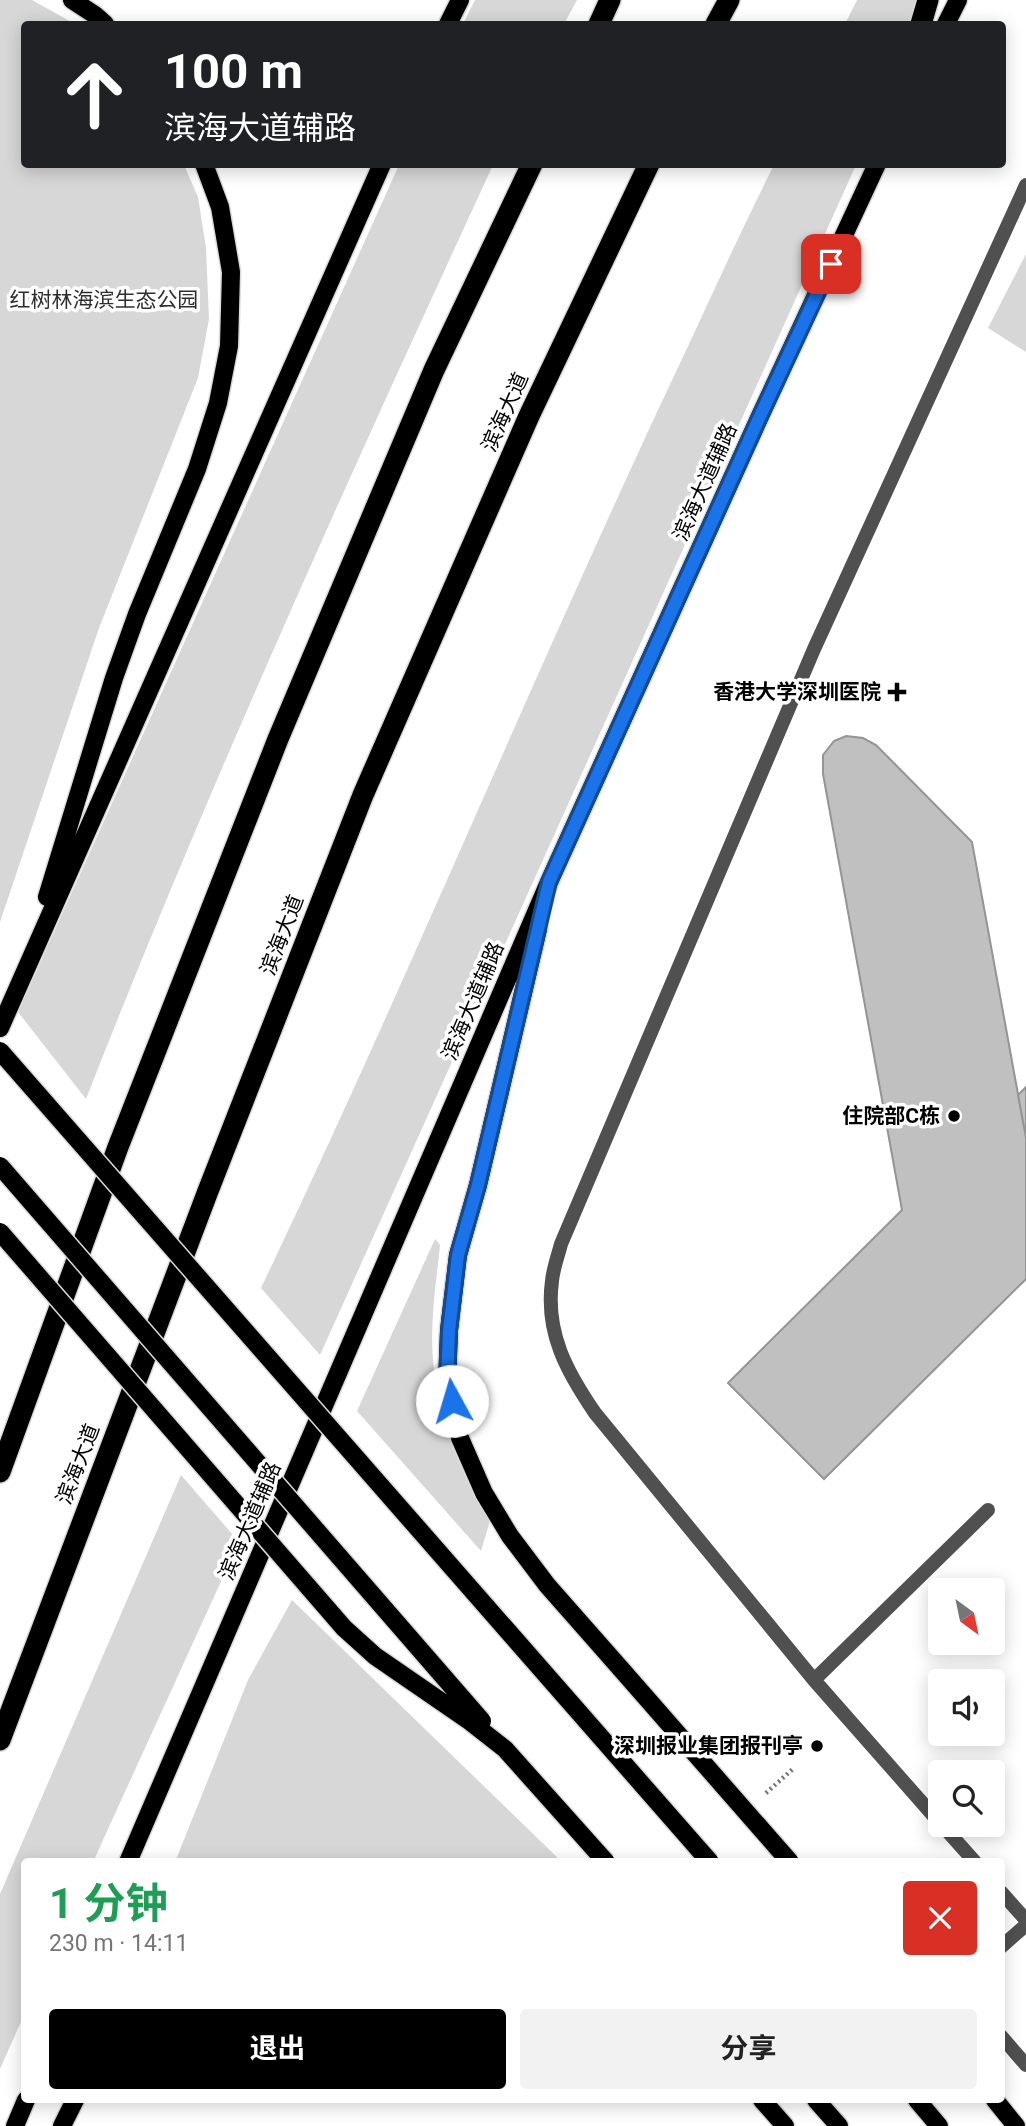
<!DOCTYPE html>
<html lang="zh">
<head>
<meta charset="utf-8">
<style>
  body { margin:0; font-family:Roboto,"Noto Sans SC",sans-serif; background:#f2f2f2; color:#222; height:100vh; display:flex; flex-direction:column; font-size:26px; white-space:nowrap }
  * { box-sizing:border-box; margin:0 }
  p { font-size:23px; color:#767676 }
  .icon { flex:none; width:38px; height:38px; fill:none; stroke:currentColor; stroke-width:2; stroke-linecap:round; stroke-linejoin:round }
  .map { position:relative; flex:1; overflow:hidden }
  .panel { position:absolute; left:21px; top:1858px; width:984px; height:245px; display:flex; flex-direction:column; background:#fff; border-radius:7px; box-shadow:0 4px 18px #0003 }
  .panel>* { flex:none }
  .top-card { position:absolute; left:21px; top:21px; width:985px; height:147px; border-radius:7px; box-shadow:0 4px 18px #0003; background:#202124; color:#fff; overflow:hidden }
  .needle { width:46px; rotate:147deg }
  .tools { position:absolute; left:928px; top:1578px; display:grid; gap:14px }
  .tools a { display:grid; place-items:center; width:77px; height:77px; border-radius:7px; background:#fff; box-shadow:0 4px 18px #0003; font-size:35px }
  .pin { position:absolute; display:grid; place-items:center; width:60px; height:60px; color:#fff; margin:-30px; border-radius:14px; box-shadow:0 4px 10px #0006 }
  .me { position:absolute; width:77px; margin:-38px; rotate:354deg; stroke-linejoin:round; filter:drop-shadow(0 0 5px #0008) }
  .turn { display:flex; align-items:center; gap:24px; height:147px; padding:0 28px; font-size:32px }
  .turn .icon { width:91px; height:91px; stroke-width:2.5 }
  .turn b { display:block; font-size:49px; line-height:60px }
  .round { display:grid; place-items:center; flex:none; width:74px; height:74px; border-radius:7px; background:#f2f2f2 }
  .summary { display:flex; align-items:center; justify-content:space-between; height:119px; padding:0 28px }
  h1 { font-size:42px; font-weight:700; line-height:52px; color:#1e9e55 }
  .cta { display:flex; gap:14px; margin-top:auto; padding:14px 28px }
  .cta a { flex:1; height:80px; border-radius:7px; background:#000; color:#fff; font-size:28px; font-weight:700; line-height:80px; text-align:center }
  .cta a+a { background:#f2f2f2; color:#222 }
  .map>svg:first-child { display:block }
  .green { fill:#d7d7d7 }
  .building { fill:#c0c0c0; stroke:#949494; stroke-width:2 }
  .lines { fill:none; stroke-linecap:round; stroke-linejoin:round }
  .primary-casing { stroke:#dbdbdb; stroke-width:21 }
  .highway-casing { stroke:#dbdbdb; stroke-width:24 }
  .path { stroke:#727272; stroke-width:4.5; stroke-dasharray:2 3.5; stroke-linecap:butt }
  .lane { stroke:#505050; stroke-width:14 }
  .primary { stroke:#000; stroke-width:18 }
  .highway { stroke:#000; stroke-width:21 }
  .primary-bridge-casing { stroke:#dbdbdb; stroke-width:21; stroke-linecap:butt }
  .primary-bridge { stroke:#000; stroke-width:18 }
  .route-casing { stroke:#114b97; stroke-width:18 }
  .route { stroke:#1a73e8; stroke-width:12 }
  .poi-dot { fill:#000; stroke:#fff; stroke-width:2.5 }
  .labels { text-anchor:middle; stroke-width:7; stroke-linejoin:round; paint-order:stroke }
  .park-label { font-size:21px; fill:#2e2e2e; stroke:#fff }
  .street-label { font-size:21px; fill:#000; stroke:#fff }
  .poi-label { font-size:21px; font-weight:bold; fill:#000; stroke:#fff; text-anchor:end }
</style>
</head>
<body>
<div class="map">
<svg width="1026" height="2126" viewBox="0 0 1026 2126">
  <rect width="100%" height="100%" fill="#fff"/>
  <path class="green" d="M0 0H32L75 24H24V164L184 165 198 197 206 248 209 319 198 378 99 628 0 922Z
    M475 0H577L564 24H463Z
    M857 0H917L911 24H845Z
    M399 165H493C351 473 210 782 86 1099L18 1012Z
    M774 165H856L320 1355 261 1288C410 976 541 656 689 344 717 284 744 224 774 165Z
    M1026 254V352L988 328Z
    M435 1239 440 1245C438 1268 434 1292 433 1315 427 1392 452 1457 490 1521L481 1551 357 1411Z
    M181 1475 239 1542 93 1862H24V2015L0 2069V1894Z
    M292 1600 562 1862H175L248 1680Z"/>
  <path class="building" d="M846 736 863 738 876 745 972 842 1026 1138V1279L824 1479 728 1383 902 1210 823 774V755L834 741Z
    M1026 1087V1138L1018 1095Z"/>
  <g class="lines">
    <defs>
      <path id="primary" d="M72 0 95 15 105 24
        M448 24 460 0
        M946 24 958 0
        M47 897 114 678 137 614 197 469 218 403 229 346 231 272 220 207 204 164
        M538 929 478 1185 458 1255 449 1330 447 1383 460 1438 484 1493 510 1536 547 1585 621 1669
        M0 1028 382 164
        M128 1862 549 882 761 414 877 164
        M762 2100 785 2126
        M816 2100 839 2126
        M917 2100 939 2126
        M995 2100 1016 2126
        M15 2126 26 2100
        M62 2126 75 2100"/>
      <path id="highway" d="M599 24 610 0
        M716 24 729 0
        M921 24 928 0
        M0 1472 118 1147 278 739 434 370 532 164
        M0 1740 208 1191 363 795 529 416 649 164"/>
    </defs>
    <use href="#primary" class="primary-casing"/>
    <use href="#highway" class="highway-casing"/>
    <path class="path" d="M766 1793 794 1768"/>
    <path class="lane" d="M814 1680 988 1510
      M940 1823 814 1680 595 1413C567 1372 545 1333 552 1281 553 1269 558 1256 561 1244L814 649 1026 185
      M942 1825 975 1862
      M1001 1892 1026 1920
      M1001 1947 1026 1925
      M1001 2036 1026 2065"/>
    <use href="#primary" class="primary"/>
    <use href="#highway" class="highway"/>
    <defs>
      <path id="primary-bridge" d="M0 1051 710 1862
        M0 1166 482 1721
        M0 1232 344 1628 375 1656 468 1720 505 1749 606 1862
        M621 1669 790 1862"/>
    </defs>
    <use href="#primary-bridge" class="primary-bridge-casing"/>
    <use href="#primary-bridge" class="primary-bridge"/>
  </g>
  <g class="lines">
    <defs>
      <path id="route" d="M452 1401 447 1383 449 1331 458 1255 478 1185 549 882 761 414 831 264"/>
    </defs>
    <use href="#route" class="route-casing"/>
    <use href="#route" class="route"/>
  </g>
  <g class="poi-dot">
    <path d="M893.5 681.5h7v7h7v7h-7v7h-7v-7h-7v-7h7z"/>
    <circle cx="954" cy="1116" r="7"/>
    <circle cx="817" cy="1746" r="7"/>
  </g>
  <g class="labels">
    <g class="park-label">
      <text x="104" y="307">红树林海滨生态公园</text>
    </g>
    <g class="street-label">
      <text transform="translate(505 412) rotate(-66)" y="7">滨海大道</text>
      <text transform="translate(705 482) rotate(-66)" y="7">滨海大道辅路</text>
      <text transform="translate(282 935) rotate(-69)" y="7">滨海大道</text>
      <text transform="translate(473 1001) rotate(-67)" y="7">滨海大道辅路</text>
      <text transform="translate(78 1464) rotate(-69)" y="7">滨海大道</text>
      <text transform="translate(250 1521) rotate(-67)" y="7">滨海大道辅路</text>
    </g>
    <g class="poi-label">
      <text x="881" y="699">香港大学深圳医院</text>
      <text x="940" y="1123">住院部C栋</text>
      <text x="803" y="1753">深圳报业集团报刊亭</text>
    </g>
  </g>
</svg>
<div class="tools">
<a><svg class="needle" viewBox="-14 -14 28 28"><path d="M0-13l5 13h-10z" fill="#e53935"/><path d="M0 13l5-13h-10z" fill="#767676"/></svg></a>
<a><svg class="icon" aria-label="sound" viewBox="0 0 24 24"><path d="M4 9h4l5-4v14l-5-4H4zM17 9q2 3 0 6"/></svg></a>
<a><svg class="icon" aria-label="search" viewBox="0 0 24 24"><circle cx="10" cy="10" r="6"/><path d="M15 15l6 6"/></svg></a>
</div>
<div class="pin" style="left:831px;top:264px;background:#d93025"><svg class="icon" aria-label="arrive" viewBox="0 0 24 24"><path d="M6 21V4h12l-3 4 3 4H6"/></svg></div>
<svg class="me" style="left:452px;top:1401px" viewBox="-20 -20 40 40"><circle r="19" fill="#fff"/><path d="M0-13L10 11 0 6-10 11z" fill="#1a73e8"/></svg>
<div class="top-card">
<div class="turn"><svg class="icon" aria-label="ahead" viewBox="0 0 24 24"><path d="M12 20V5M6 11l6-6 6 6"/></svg><div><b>100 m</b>滨海大道辅路</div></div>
</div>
<section class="panel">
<div class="summary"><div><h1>1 分钟</h1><p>230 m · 14:11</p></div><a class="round" style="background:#d93025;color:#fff"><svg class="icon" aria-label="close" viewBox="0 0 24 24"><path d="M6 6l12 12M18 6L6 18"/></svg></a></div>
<div class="cta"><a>退出</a><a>分享</a></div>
</section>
</div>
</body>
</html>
